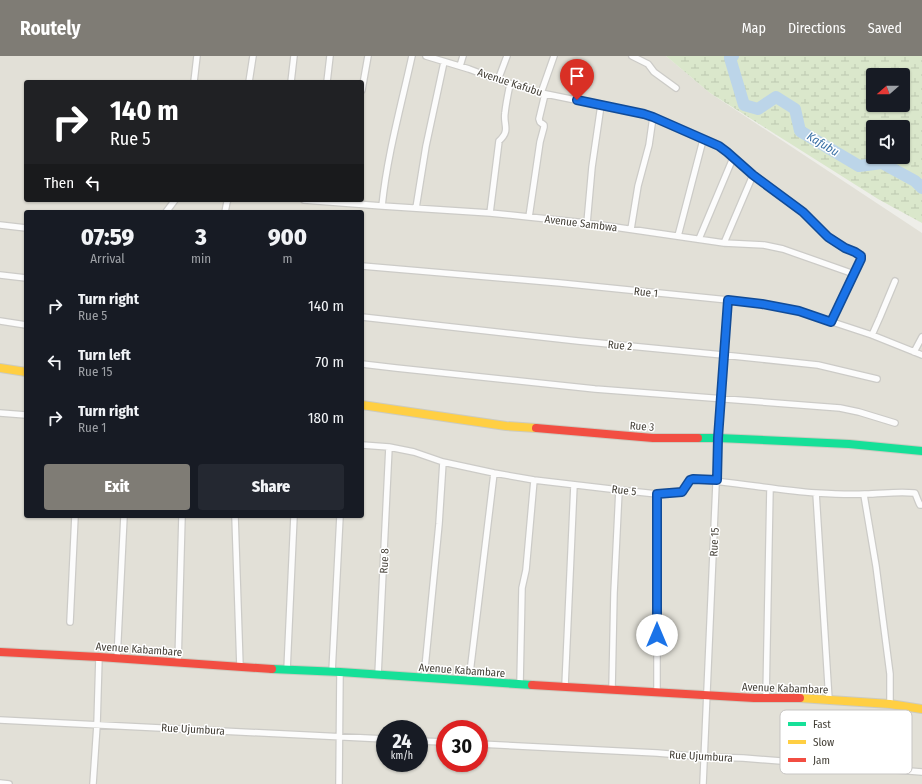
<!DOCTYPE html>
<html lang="en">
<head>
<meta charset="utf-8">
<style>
  body { margin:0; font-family:"Fira Sans Condensed",sans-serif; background:#242831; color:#f1f3f6; height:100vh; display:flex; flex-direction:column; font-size:15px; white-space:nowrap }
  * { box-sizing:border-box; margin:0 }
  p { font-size:13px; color:#9ea1a6 }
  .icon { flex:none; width:22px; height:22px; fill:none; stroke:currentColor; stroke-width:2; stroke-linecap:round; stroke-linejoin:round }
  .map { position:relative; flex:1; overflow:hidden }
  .side { position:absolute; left:24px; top:154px; width:340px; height:308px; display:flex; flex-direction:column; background:#171b24; border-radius:4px; box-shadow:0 1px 3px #0004 }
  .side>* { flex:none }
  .top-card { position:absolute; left:24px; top:24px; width:340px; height:122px; border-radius:4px; box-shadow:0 1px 3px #0004; background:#202124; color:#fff; overflow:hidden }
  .needle { width:26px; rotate:250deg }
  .fabs { position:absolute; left:866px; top:12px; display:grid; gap:8px }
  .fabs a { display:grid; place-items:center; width:44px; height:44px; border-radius:4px; background:#171b24; box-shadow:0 1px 3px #0004; font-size:20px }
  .speed { position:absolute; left:376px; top:664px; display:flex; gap:8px; font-size:20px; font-weight:700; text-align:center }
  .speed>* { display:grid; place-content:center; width:52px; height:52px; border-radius:50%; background:#171b24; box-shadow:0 1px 3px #0004; line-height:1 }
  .speed small { font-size:10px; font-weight:400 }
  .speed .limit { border:6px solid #d22; background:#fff; color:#111 }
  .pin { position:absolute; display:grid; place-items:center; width:34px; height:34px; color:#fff; margin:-41px -17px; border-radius:50% 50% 50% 0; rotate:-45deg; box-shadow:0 0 4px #0007 }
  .pin .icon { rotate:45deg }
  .me { position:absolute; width:44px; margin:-22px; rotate:0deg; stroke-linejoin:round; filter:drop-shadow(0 0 3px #0008) }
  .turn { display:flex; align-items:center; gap:14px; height:84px; padding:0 20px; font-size:18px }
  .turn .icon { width:52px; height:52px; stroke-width:2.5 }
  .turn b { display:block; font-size:28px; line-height:34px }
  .then { display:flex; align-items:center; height:38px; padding:0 20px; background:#0003; gap:8px; font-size:15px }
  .eta { display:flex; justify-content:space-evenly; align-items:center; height:68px; text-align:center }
  .eta b { font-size:24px; font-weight:800; line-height:28px }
  .cta { display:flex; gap:8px; margin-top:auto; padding:8px 20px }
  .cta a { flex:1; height:46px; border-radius:4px; background:#7f7c75; color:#fff; font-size:16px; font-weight:800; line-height:46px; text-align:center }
  .cta a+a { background:#242831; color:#f1f3f6 }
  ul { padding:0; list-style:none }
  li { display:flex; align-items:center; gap:12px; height:56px; padding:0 20px }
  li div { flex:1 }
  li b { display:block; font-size:15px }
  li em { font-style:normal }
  header { display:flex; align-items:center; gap:24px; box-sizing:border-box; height:56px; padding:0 20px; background:#7f7c75; color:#fff }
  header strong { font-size:19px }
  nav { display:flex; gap:22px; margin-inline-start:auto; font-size:14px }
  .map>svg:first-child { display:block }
  .residential { fill:#e2e0d7; fill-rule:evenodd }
  .wetland { fill:url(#wetland-marsh); fill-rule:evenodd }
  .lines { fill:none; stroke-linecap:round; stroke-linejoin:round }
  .stream { stroke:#bcd5e9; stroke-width:2 }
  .river { stroke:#bcd5e9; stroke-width:12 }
  .street-casing { stroke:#cccbc7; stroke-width:8 }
  .fast-casing { stroke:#cccbc0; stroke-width:10 }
  .slow-casing { stroke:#cccbc0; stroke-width:10 }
  .jam-casing { stroke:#cccbc0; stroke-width:10 }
  .street { stroke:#fcfcfc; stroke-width:5.5 }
  .fast { stroke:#16e098; stroke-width:8 }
  .slow { stroke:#ffcf43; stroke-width:8 }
  .jam { stroke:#f24e42; stroke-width:8 }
  .route-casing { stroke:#114b97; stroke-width:10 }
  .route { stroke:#1a73e8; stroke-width:7 }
  .labels { text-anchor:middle; stroke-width:3; stroke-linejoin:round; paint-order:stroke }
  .street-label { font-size:11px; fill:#433f36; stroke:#fff }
  .water-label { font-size:12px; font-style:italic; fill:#3970a5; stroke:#fff }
  .key { fill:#fff; stroke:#c7c5c3; stroke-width:1 }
  .key-label { font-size:11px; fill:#433f36 }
</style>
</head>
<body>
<header>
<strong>Routely</strong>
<nav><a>Map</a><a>Directions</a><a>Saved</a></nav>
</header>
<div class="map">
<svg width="922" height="728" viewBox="0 0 922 728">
  <defs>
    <pattern id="wetland-marsh" width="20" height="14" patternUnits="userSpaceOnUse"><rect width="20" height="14" fill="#dae7cb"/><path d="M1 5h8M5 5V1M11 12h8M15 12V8" fill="none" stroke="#bcc7af"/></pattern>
  </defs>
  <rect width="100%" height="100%" fill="#eeeee9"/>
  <path class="residential" d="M0 0H666L710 37 922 177V728H0ZM26 26H362V144H26ZM26 156H362V460H26ZM385 673H419V707H385ZM445 673H479V707H445Z"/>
  <path class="wetland" d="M666 0H922V167L878 143 710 37ZM873 19H903V49H873ZM873 71H903V101H873Z"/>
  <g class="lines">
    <path class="stream" d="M727 0 730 2"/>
    <path class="river" d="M733 0 730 2 744 49 758 53 776 41 795 53 800 75 859 110 882 107 915 125 922 132"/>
    <defs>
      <path id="street" d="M426 0 469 13 498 24 541 37 644 58 653 61 719 90 727 96 753 119 803 156 828 181 845 193 855 196 861 200V203L831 266
        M632 0 648 8 654 16 676 32
        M460 10 463 0
        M498 24 507 0
        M194 26 197 0
        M249 26 253 0
        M291 26 294 0
        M327 26 330 0
        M362 34 368 0
        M541 37 554 0
        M304 144 382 150 490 157 529 161 587 167 724 187 764 189 783 193 854 218
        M382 150C387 100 401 50 412 0
        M416 152 426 90 444 6
        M166 156 175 144
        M225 156 227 146 228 144
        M490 157 499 85C511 74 503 69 505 57 506 47 508 38 510 28
        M529 161 540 86 544 71V69L540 66 539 63 545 38
        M587 167 592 111 601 49
        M0 169 26 172
        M631 173 638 130 649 89 653 61
        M678 180 703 84
        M699 183 733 102
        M724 187 753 119
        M362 210 560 227 728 244 762 248 799 255 872 279 922 299
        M0 219 26 222
        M362 261 578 285 723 299 818 309 877 323
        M0 265 26 269
        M872 279 880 261 895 225
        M914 296 922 281
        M362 308 396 312 595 333 840 352 859 356 895 367
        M0 357 26 359
        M362 389 389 391 414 396 443 406 494 417 534 424 619 434 657 438 682 436 690 424 693 423C734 426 775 434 816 437 832 438 849 439 865 438 881 438 898 435 914 437H915L919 447 920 449H922
        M816 437 829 644
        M657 438V636
        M864 439 876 510 890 618V648
        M235 460 240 611
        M70 566 75 460
        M117 603 124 460
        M178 607 182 460
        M287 614 294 460
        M332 616 340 460
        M378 619 389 391
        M424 622 439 468 443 406
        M469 625 494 417
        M520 628 522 532 526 514 534 424
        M565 630 574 429
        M612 633 614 537 619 434
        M766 642 770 432
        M0 664 385 683
        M419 685 445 686
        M479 688 657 697 705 701 743 702 922 716
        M0 727 9 728
        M93 728 97 669 99 601
        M339 728 340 616
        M703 728 718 382 728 244"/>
      <path id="fast" d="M698 382H718L849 388 922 395
        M272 613 340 616 532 629"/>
      <path id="slow" d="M0 312 26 316
        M362 349 506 370 536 372
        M800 642 890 648 922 653"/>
      <path id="jam" d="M536 372 653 382H698
        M0 596 99 601 272 613
        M532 629 754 642H800"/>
    </defs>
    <use href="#street" class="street-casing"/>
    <use href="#fast" class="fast-casing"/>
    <use href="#slow" class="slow-casing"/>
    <use href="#jam" class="jam-casing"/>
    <use href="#street" class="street"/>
    <use href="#fast" class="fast"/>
    <use href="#slow" class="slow"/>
    <use href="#jam" class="jam"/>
  </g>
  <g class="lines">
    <defs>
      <path id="route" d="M577 44 644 58 653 61 719 90 727 96 753 119 803 156 828 181 845 192 855 196 861 200V203L831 266 799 255 762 248 728 244 718 382 717 424 693 423 690 424 682 436 657 438V579"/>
    </defs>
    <use href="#route" class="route-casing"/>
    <use href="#route" class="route"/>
  </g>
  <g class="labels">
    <g class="street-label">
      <text transform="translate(510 26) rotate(18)" y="4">Avenue Kafubu</text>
      <text transform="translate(581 167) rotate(7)" y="4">Avenue Sambwa</text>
      <text transform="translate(646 236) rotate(6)" y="4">Rue 1</text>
      <text transform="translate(620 289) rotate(5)" y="4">Rue 2</text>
      <text transform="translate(642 370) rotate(4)" y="4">Rue 3</text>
      <text transform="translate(624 434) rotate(6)" y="4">Rue 5</text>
      <text transform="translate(714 486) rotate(-87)" y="4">Rue 15</text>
      <text transform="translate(384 505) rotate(-87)" y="4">Rue 8</text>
      <text transform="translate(139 593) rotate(4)" y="4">Avenue Kabambare</text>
      <text transform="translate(462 614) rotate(4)" y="4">Avenue Kabambare</text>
      <text transform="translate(785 632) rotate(2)" y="4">Avenue Kabambare</text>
      <text transform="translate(193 673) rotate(3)" y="4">Rue Ujumbura</text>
      <text transform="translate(701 700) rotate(3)" y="4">Rue Ujumbura</text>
    </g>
    <g class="water-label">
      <text transform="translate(823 88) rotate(31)" y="4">Kafubu</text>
    </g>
  </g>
  <rect x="780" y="654" width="132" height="64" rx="6" class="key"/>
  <rect x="788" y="666" width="18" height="4" fill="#16e098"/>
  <rect x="788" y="684" width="18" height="4" fill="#ffcf43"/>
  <rect x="788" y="702" width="18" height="4" fill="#f24e42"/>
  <g class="key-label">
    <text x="813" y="672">Fast</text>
    <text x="813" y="690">Slow</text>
    <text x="813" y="708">Jam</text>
  </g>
</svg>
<div class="fabs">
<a><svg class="needle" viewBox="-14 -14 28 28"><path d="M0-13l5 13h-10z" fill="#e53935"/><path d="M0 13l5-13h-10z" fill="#9ea1a6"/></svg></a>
<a><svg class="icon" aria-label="sound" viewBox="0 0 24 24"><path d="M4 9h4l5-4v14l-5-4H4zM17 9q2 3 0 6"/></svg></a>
</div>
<div class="speed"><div>24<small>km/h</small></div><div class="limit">30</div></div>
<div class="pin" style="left:577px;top:44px;background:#d93025"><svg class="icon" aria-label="arrive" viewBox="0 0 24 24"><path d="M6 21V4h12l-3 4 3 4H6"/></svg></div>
<svg class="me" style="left:657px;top:579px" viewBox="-20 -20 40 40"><circle r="19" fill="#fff"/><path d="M0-13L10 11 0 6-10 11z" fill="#1a73e8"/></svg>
<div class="top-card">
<div class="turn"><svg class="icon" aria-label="right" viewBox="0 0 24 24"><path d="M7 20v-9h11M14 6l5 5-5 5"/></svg><div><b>140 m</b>Rue 5</div></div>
<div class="then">Then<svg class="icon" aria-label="left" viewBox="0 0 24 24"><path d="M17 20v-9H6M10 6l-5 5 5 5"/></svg></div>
</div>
<section class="side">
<div class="eta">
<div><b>07:59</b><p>Arrival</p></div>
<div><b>3</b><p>min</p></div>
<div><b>900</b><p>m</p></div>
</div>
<ul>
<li><svg class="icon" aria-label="right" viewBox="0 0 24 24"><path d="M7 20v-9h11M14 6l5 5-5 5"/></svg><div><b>Turn right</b><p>Rue 5</p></div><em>140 m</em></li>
<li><svg class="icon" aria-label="left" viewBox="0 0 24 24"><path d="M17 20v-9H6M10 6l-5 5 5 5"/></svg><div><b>Turn left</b><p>Rue 15</p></div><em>70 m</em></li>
<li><svg class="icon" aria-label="right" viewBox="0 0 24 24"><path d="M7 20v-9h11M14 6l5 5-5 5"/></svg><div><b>Turn right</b><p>Rue 1</p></div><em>180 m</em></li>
</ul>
<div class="cta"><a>Exit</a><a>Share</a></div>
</section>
</div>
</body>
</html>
